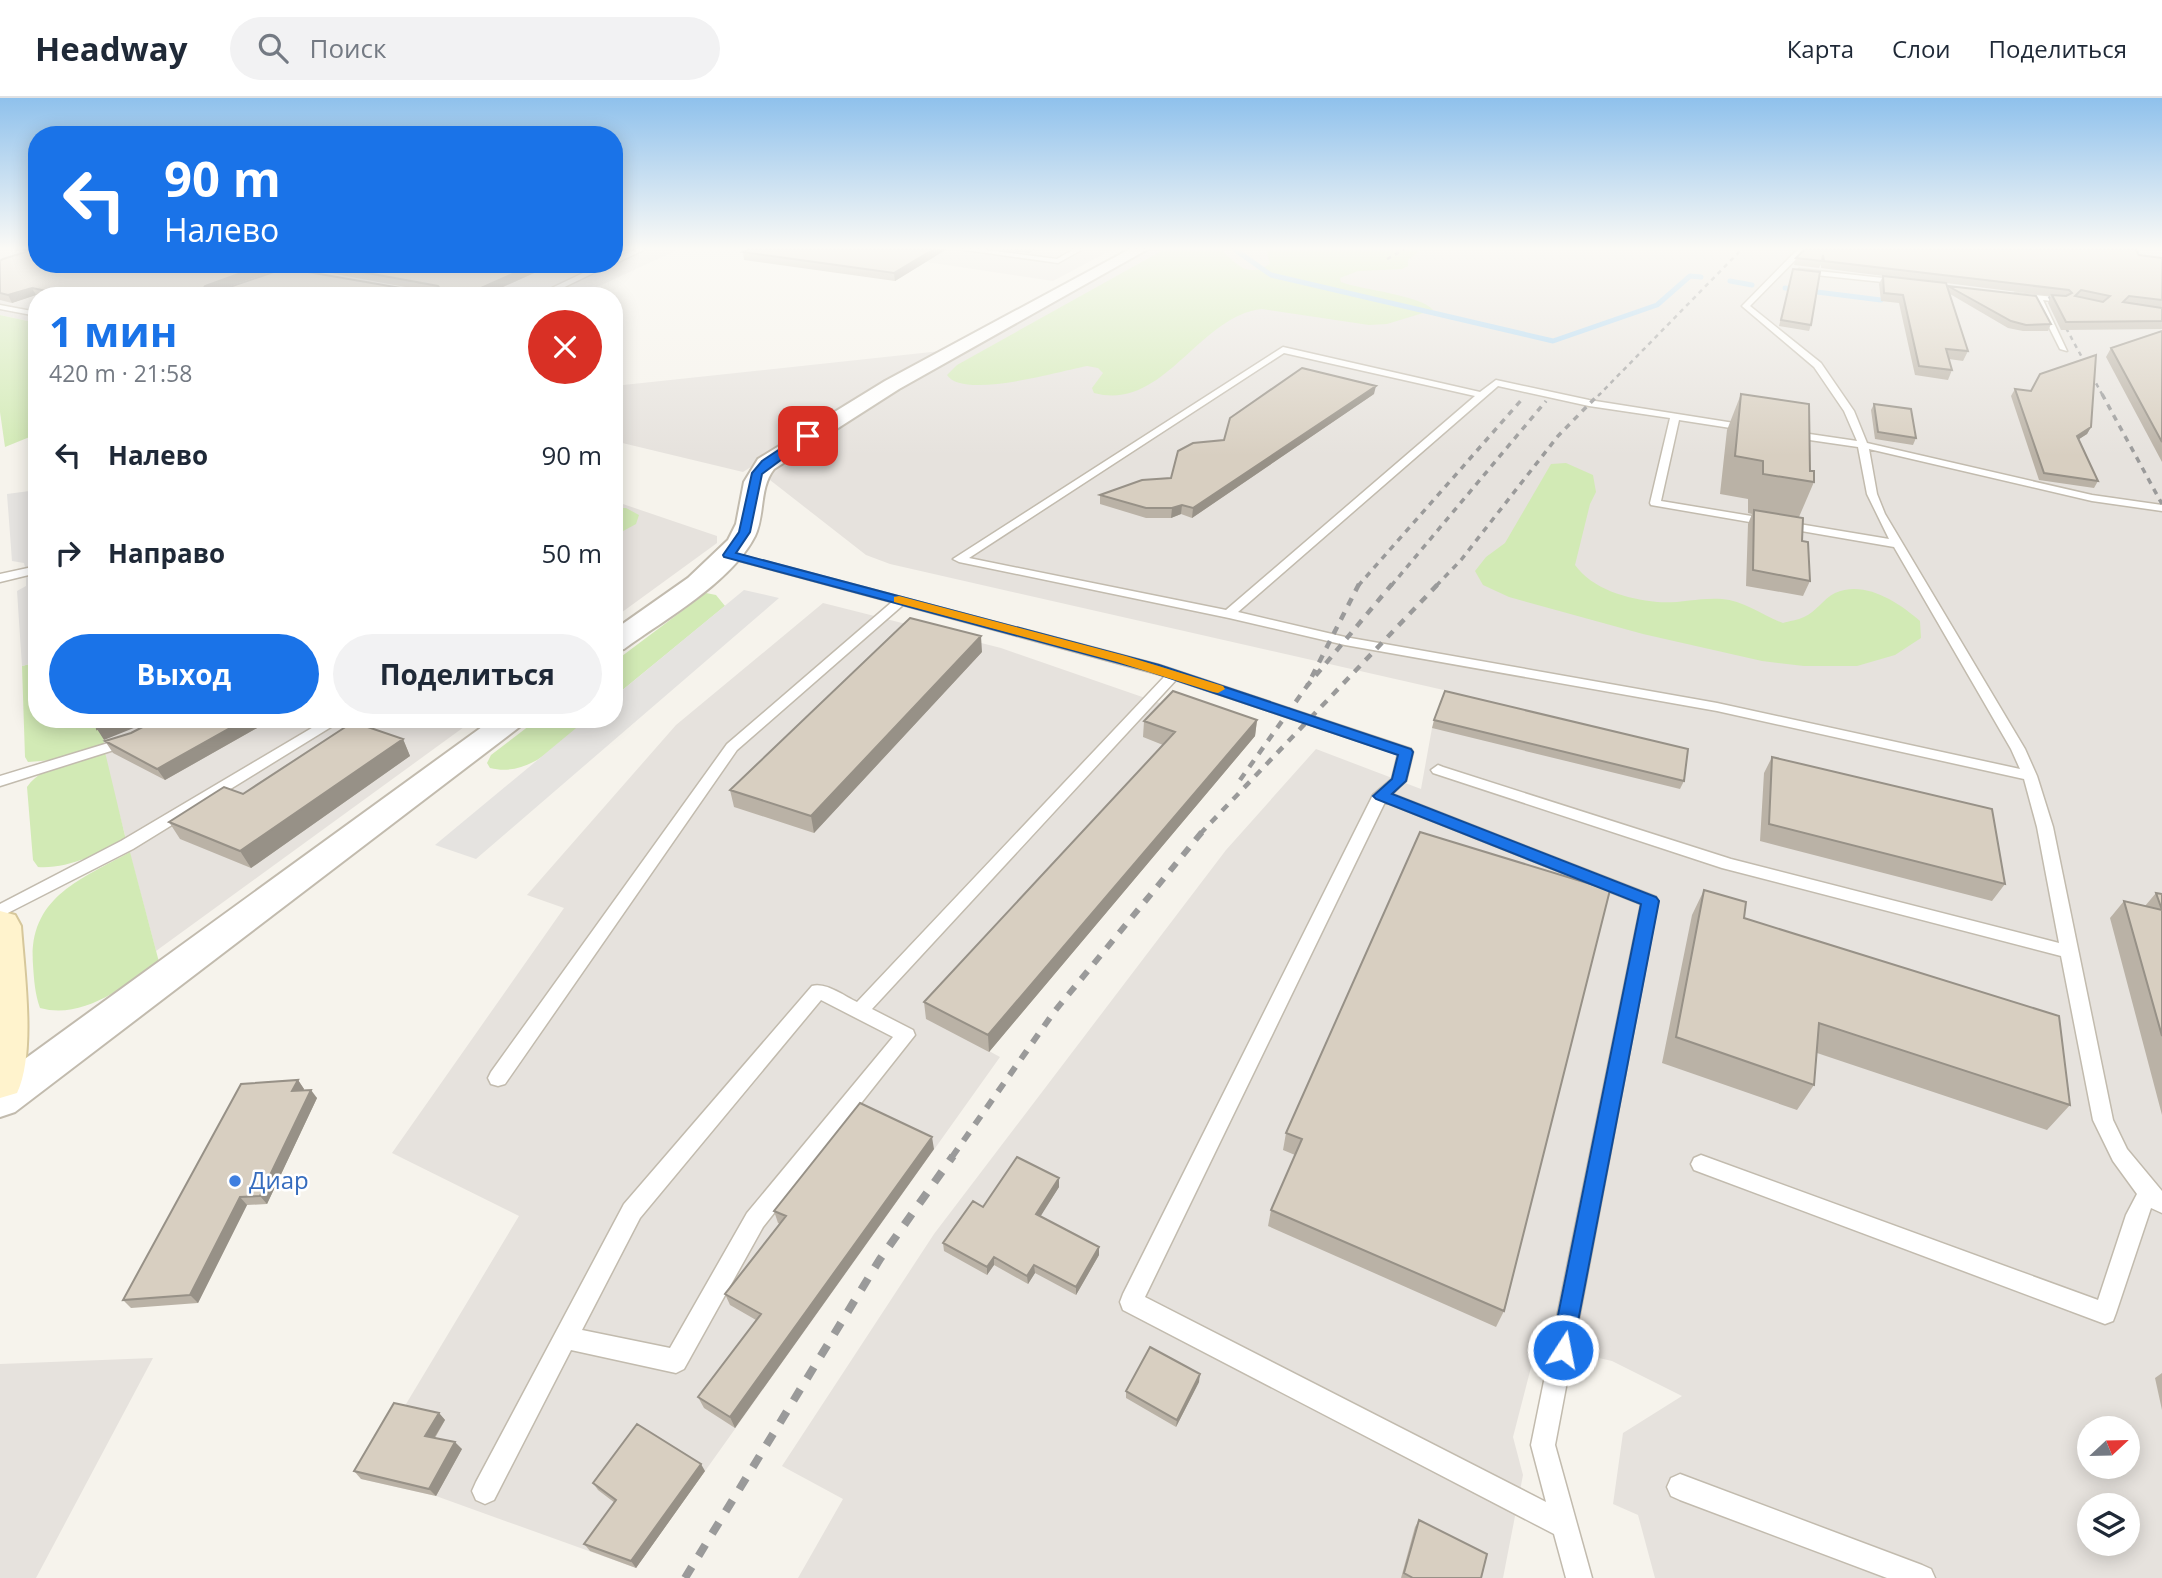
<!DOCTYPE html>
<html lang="ru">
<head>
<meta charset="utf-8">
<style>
  body { margin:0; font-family:"Open Sans",sans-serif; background:#f2f2f3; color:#1f2937; height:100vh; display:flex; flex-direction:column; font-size:26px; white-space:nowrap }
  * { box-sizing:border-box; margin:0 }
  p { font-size:23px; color:#747a83 }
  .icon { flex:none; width:38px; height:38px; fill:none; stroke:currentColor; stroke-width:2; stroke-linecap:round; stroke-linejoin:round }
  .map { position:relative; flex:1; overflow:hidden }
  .panel { position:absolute; left:28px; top:189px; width:595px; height:441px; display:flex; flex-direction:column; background:#fff; border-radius:28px; box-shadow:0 4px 18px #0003 }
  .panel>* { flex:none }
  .hud { position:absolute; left:28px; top:28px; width:595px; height:147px; border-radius:28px; box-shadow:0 4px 18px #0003; background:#1a73e8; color:#fff; overflow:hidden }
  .needle { width:46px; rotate:68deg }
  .controls { position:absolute; left:2077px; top:1318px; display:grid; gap:14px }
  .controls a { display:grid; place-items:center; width:63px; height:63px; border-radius:50%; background:#fff; box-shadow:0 4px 18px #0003; font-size:35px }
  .pin { position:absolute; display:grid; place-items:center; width:60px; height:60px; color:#fff; margin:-30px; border-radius:14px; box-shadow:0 4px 10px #0006 }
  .me { position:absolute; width:77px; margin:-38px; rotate:11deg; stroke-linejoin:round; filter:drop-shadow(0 0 5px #0008) }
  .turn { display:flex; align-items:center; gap:24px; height:147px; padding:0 21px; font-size:32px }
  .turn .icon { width:91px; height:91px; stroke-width:2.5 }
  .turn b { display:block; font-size:49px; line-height:60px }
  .round { display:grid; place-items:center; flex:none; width:74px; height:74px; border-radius:37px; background:#f2f2f3 }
  .summary { display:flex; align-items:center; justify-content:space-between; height:119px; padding:0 21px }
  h1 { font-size:42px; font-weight:700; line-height:52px; color:#1a73e8 }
  .cta { display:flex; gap:14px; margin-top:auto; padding:14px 21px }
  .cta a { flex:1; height:80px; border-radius:42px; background:#1a73e8; color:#fff; font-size:28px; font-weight:700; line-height:80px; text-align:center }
  .cta a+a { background:#f2f2f3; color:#1f2937 }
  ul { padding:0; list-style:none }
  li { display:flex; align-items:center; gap:21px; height:98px; padding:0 21px }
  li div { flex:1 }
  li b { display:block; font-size:26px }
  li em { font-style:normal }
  header { display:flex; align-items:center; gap:42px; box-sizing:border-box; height:98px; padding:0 35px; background:#fff; border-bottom:2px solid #e0e1e3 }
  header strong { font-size:33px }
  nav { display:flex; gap:38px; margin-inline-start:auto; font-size:24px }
  .search { width:490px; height:63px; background:#f2f2f3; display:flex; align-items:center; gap:18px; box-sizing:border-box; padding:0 24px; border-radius:38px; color:#747a83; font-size:26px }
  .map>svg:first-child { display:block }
  .industrial { fill:#e6e2dd; fill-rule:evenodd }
  .green { fill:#d2eab5 }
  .parking { fill:#e5e3e0 }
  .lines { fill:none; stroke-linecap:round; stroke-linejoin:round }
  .stream { stroke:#a9d4f2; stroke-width:5 }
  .lane-casing { stroke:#c2bbae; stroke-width:3 }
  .street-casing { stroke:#c2bbae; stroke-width:4 }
  .secondary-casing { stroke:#d6c79b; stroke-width:4 }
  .lane { fill:#fff; fill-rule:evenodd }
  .street { fill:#fff; fill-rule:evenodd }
  .secondary { fill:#fff3cd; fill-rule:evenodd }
  .rail-far4 { stroke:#9a9a9a; stroke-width:2.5; stroke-dasharray:4.5 4.5; stroke-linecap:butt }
  .rail-far3 { stroke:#9a9a9a; stroke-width:3.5; stroke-dasharray:6 6; stroke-linecap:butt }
  .rail-far2 { stroke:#9a9a9a; stroke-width:4.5; stroke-dasharray:8 8; stroke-linecap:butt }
  .rail-far1 { stroke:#9a9a9a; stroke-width:6; stroke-dasharray:10 10; stroke-linecap:butt }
  .rail { stroke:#9a9a9a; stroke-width:8; stroke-dasharray:13 13; stroke-linecap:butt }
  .wall { fill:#bab2a6 }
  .shaded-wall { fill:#979187 }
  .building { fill:#d8cfc1; stroke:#979187; stroke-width:2; fill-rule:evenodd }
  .route { fill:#1a73e8; stroke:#114b97; stroke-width:2 }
  .slow { fill:#f59e0b }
  .shop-dot { fill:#3f7fe0; stroke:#fff; stroke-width:2.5 }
  .labels { text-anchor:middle; stroke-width:5; stroke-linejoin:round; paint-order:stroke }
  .near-shop-label { font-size:24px; fill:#366cbe; stroke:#fff; text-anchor:start }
</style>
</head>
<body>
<header>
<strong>Headway</strong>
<div class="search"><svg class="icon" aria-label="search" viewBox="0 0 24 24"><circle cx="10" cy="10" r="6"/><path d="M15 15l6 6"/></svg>Поиск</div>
<nav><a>Карта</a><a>Слои</a><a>Поделиться</a></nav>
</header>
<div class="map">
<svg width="2162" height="1480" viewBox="0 0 2162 1480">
  <rect width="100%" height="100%" fill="#f6f3ec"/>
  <path class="industrial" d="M0 151H37V166H614V151H679L578 198H37V225L0 217Z
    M840 151H1113L1053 183Z
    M1149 151H2162V1480H1655L1638 1417 1613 1406 1623 1335 1682 1298 1612 1263 1537 1246 1513 1339 1523 1377 1503 1480H798L843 1401 782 1368 934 1136 1226 752 1316 651 1421 691 1432 630 1448 593 890 466 866 457 761 375 881 297ZM2090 1330H2128V1368H2090ZM2090 1407H2128V1446H2090Z
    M950 252 845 310 743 374 614 343V288Z
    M614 403 717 438V445L614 520Z
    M823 505 1001 550 1255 638 989 953 1000 959 636 1470 436 1398 361 1381 519 1118 392 1055 564 810 527 797 676 627Z
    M102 621H475L156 853 107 670Z
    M153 1260 36 1480H0V1266Z"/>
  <path class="green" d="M1165 151H1221C1236 166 1248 181 1270 166L1267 154 1270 151H1422L1408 162V168L1402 171 1358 173 1340 180 1341 184C1362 192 1421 197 1433 212L1387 226 1369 227 1262 211C1198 218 1164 314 1094 295L1092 290 1103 275 1098 270 1087 268C1060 273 963 302 947 277L957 267Z
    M0 217 37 225V336L5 349 0 314Z
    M1566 365 1593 377 1596 394 1590 406 1575 467C1592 491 1627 501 1657 504 1678 506 1700 499 1722 501 1743 502 1763 518 1783 525 1789 523 1798 522 1804 519 1816 514 1823 501 1835 495 1865 482 1898 504 1920 523L1921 540 1895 557 1857 568H1804L1762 563 1643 536 1509 499 1483 487 1475 473 1486 459 1505 445 1551 366Z
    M614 410H626L639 417 636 426 614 438Z
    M706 495 716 497 725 508 614 599V564Z
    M37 564V621H102L104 646 53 662 28 664 25 659 22 568Z
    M538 621H587C559 645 530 680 490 670L487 665 491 657Z
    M105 654 126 742C99 755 69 771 38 769L33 762 27 689C41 667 81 662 105 654Z
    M130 754 159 864C125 888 83 922 40 910 35 896 34 882 33 867 28 800 79 782 130 754Z"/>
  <path class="parking" d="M37 392V564L22 568 17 493 26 488V474L24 465 12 463 7 396Z
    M744 492 779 500 476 761 435 747 587 621H614V599Z"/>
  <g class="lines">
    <path class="stream" d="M1234 151 1271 177 1553 243 1657 207 1690 178 1701 179
      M1730 183 1752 187
      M1785 190 1881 202"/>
    <defs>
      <path id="lane" d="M636 151H646L614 166V161Z
        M958 151H979L1057 161 1074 151H1083L1058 165Z
        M1798 151H1806L1750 208 1821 265 1854 313 1867 345 2092 397 2162 407V413L2092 403 1869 351 1877 396 1885 416 2025 651 2037 678 2053 729 2113 1022 2127 1051 2162 1093V1115L2151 1110 2116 1215 2113 1223 2105 1226 1694 1072 1691 1066 1694 1060 1701 1057 2098 1202 2126 1117 2137 1096 2113 1063 2093 1022 2061 858 1722 770 1433 675 1431 672 1438 667 1443 669 1731 761 2059 845 2037 729 2024 681 1717 613 1345 547 1229 520 959 464 953 461 1283 249 1480 294 1496 282 1589 302 1753 328 1755 330 1750 333 1679 322 1661 403 1889 441 1867 396 1858 349 1789 339 1784 336 1789 333 1857 343 1844 313 1814 269 1742 208ZM1284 255 1475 298 1226 512 969 460ZM1498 288 1589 308 1670 320 1650 405 1651 407 1894 449 2011 651 2020 671 1717 605 1345 539 1238 514Z
        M248 166H264L304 175 300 177Z
        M602 166H612L546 198H535Z
        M1799 171 1902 182 1906 184 1902 186 1796 175Z
        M2015 195 2064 200 2061 204 2043 202 2067 253 2060 251 2035 201 2015 199Z
        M0 207 37 214V218L0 211Z
        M729 454 1159 567 1411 651 1413 654 1406 683 1392 696 1656 799 1658 803 1555 1347 1592 1480H1566L1554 1436 1123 1212 1120 1204 1123 1196 1373 697 1392 681 1398 656 1176 582 872 911 913 932 915 937 763 1129 684 1271 676 1275 571 1252 494 1402 485 1406 476 1402 472 1393 476 1384 624 1106 812 888C826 884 844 898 857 904L1165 578 903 507 737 652 505 986 498 988 491 986 488 980 491 974 727 646 892 504 725 459V455ZM1385 704 1641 806 1531 1347 1546 1404 1145 1199ZM821 902 893 939 747 1115 670 1250 582 1232 640 1120Z
        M37 468V475L0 484V476Z
        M327 621H344L133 751 0 819V806L121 743Z
        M128 639 135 643 133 646 0 688V678Z
        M1680 1376 1922 1467 1931 1471 1935 1480H1887L1680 1402 1671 1398 1667 1389 1671 1380Z"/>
      <path id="street" d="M1130 151H1148L899 291 774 371C759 390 765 417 755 438 732 484 665 521 624 551L614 553V532L688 480 728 442 736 426 744 384 758 361 885 283Z
        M493 621H527L522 627 15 1014 0 1019V979Z"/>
      <path id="secondary" d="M0 813 15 817 21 828C24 873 36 956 17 995L0 1000Z"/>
    </defs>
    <use href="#lane" class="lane-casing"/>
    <use href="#street" class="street-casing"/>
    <use href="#secondary" class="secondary-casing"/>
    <use href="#lane" class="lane"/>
    <use href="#street" class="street"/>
    <use href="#secondary" class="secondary"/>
    <path class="rail-far4" d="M2023 151 2103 298
      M2135 151 2162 184
      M1387 161 1405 151
      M1598 298 1742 151"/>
    <path class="rail-far3" d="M2102 296 2162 406
      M1358 488 1524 299
      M1391 488 1546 303
      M1436 488 1461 462 1558 338 1599 296"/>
    <path class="rail-far2" d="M1359 486 1307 588 1392 486
      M1240 682 1307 588
      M1200 736 1438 486"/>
    <path class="rail-far1" d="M952 1059 1054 914 1202 734"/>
    <path class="rail" d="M685 1480 880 1161 953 1058"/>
  </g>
  <path class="wall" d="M23 151H37L270 174 215 193H427L281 166H554L483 198 36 197 12 205 0 202V163L33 152 24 154Z
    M947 151 895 183 744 162 743 154Z
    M995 151H1035L1029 155Z
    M2139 157 2162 160V231L2061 232 2048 205 2051 198 1946 185 1947 189 1948 188 2051 226 2048 233H2023L2008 230 1950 196 1968 253 1963 263 1949 261 1952 272 1948 282 1915 277 1899 205 1881 203 1879 186 1883 178 1915 182 1821 170V166L1819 170 1794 167 1796 160Z
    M1793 171 1811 227 1809 233 1779 228Z
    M2162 233V364L2106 259 2111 250Z
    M2015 291 2091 329 2087 336 2079 341 2098 383 2094 390 2039 382 2011 298Z
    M1374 296 1192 420 1181 416 1171 420H1146L1100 406V397L1171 380 1224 342Z
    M1741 296 1810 373 1814 384 1799 419 1810 483 1803 498 1746 488 1748 426 1752 416 1748 415V401L1720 396 1727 332Z
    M1874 306 1916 340 1913 347 1875 341 1871 312Z
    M982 554 814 735 734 709 730 692Z
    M158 621H273L165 682 113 655 105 643 131 635Z
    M1257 622 1255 638 989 954 926 921 924 904 1163 647 1143 639 1144 623Z
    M1434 622 1684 683 1680 691 1432 630Z
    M403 641 410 658 251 770 180 741 169 724 243 696Z
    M1772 659 2005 786 1992 803 1760 743 1764 675Z
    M1420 734 1504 1213 1496 1229 1268 1128 1271 1112 1295 1057 1283 1052 1286 1035Z
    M1704 792 1744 820 2070 1007 2047 1032 1817 955 1814 987 1797 1012 1662 965 1692 817Z
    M2156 795 2162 796V1017L2110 820 2124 803 2145 808Z
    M298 982 304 991 303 992 317 1000 267 1106 247 1107 198 1205 131 1210 123 1202Z
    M934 1051 735 1330 704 1310 698 1299 756 1222 730 1207 725 1196 780 1126 778 1125 774 1113Z
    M1059 1080V1089L1040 1118 1099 1149V1157L1076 1197 1035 1175 1028 1186 994 1167 987 1177 944 1153 943 1145 983 1109Z
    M2162 1275V1312L2155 1280Z
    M1199 1284 1176 1329 1126 1300V1293Z
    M439 1315 445 1322 435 1340 462 1351 436 1398 361 1381 354 1373Z
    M705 1373 636 1470 590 1453 584 1446 615 1405 598 1392 593 1385Z
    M1419 1422 1481 1480H1401L1415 1429Z"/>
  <path class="shaded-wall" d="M23 151H37L24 154Z
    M934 151H947L895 183 894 175Z
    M266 166 270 174 208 196 203 191 205 188Z
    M535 166H554L483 198H463Z
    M32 190 36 197 12 205 8 197Z
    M1376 288 1374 296 1192 420 1193 410Z
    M2091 329 2087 336 2073 345 2077 338Z
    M1182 407 1181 416 1171 420 1172 410Z
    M981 538 982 554 814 735 811 718Z
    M120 621H156L104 642 97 631Z
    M246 621H273L165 682 157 671Z
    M1257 622 1255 638 989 954 988 937Z
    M403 641 410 658 251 770 240 753Z
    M298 982 304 991 299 1001 292 993Z
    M311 992 317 1000 267 1106 260 1098Z
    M932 1039 934 1051 735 1330 730 1319Z
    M1059 1080V1089L1037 1124 1036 1116Z
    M240 1099 247 1107 198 1205 190 1197Z
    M1099 1149V1157L1076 1197V1189Z
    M994 1159V1167L987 1177V1169Z
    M1034 1167 1035 1175 1028 1186 1027 1178Z
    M1200 1276 1199 1284 1176 1329 1177 1322Z
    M439 1315 445 1322 431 1345 425 1338Z
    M455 1344 462 1351 436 1398 429 1391Z
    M701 1366 705 1373 636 1470 631 1463Z"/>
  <path class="building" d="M35 151H37V166H266L205 188 203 191 205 193H218L285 170 418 193H437L440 191 438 188 318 166H535L463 198H72L32 190 8 197 0 195V163L3 161Z
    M749 151H934L894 175 743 154Z
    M1805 151H2135L2139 157 2162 160V202L2129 198 2123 204 2162 210V223L2066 224 2052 197 2066 198 2072 195 2069 192 1824 163 1823 157 1822 163 1796 160ZM2081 192 2110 198 2103 204 2075 198Z
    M1793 171 1820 174 1811 227 1781 222Z
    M1883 178 1946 185 1968 253 1946 251 1952 272 1919 268 1903 197 1884 195Z
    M1948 188 2036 198 2051 226 2026 227 2011 223Z
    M2162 233V344L2111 250Z
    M2096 257 2091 329 2077 338 2098 383 2044 375 2015 291 2031 293 2040 276Z
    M1302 270 1376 288 1193 410 1182 407 1172 410H1146L1100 397 1142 382 1171 380 1178 353 1193 345 1224 342 1230 320Z
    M1741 296 1809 306 1810 373H1814V384L1763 376V363L1735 358Z
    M1874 306 1911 311 1916 340 1878 334Z
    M1754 412 1803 420 1802 443 1808 444 1810 483 1753 472Z
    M910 520 981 538 811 718 730 692Z
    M1173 593 1257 622 988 937 924 904 1175 634 1144 623Z
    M1445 593 1688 651 1684 683 1434 622Z
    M95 621H120L97 631Z
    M158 621H246L157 671 105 643 131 635Z
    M353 624 403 641 240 753 169 724 224 689 243 696Z
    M1772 659 1992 711 2005 786 1769 726Z
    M1420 734 1610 792 1504 1213 1271 1112 1302 1041 1286 1035Z
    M1704 792 1746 804 1744 820 2059 918 2070 1007 1819 925 1814 987 1676 939Z
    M2156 795 2162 796V938L2124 803 2162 812Z
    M298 982 292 993 311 992 260 1098 240 1099 190 1197 123 1202 241 986Z
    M860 1005 932 1039 730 1319 698 1299 761 1216 725 1196 786 1118 774 1113Z
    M1017 1059 1059 1080 1036 1116 1099 1149 1076 1189 1034 1167 1027 1178 994 1159 987 1169 943 1145 973 1103 983 1109Z
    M1150 1249 1200 1276 1177 1322 1126 1293Z
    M394 1305 439 1315 425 1338 455 1344 429 1391 354 1373Z
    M637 1326 701 1366 631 1463 584 1446 616 1402 593 1385Z
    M1419 1422 1487 1456 1481 1480H1413L1404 1475Z"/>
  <linearGradient id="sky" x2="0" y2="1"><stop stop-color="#8fc1ec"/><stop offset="0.42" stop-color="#fbfaf6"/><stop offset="1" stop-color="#fbfaf6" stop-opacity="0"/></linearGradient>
  <rect width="2162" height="358" fill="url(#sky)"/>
  <path class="route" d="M804 335 813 338 762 376 750 434 736 455 1159 567 1411 651 1413 654 1406 683 1392 696 1656 799 1659 803 1571 1260 1563 1263 1554 1260 1551 1252 1641 806 1376 701 1373 698 1392 681 1398 657 1149 573 724 459 723 457 739 434 752 375 762 363Z"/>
  <path class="slow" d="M899 498 1126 558 1223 588 1225 591 1218 595 1213 594 1117 564 894 504V499Z"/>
  <circle class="shop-dot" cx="235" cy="1083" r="7"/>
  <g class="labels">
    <g class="near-shop-label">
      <text x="249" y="1091">Диар</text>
    </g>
  </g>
</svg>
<div class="controls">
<a><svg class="needle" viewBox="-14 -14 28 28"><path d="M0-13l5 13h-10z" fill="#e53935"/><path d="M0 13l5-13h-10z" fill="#747a83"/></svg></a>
<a><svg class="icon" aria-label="layers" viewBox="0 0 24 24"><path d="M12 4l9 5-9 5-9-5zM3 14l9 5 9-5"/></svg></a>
</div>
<div class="pin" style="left:808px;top:338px;background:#d93025"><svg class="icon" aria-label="arrive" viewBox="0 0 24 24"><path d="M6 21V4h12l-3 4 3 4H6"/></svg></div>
<svg class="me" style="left:1563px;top:1252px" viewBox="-20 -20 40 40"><circle r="17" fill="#1a73e8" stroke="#fff" stroke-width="3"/><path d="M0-11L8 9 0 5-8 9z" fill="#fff"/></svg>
<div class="hud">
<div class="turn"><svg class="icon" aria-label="left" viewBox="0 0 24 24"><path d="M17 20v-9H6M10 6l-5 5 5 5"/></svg><div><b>90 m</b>Налево</div></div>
</div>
<section class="panel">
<div class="summary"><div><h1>1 мин</h1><p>420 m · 21:58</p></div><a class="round" style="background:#d93025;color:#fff"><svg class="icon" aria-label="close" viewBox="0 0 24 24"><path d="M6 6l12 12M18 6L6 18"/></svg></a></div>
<ul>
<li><svg class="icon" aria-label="left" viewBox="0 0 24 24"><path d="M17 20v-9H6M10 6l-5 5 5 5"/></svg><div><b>Налево</b></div><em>90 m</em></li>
<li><svg class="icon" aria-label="right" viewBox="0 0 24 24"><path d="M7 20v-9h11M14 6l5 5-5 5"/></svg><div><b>Направо</b></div><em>50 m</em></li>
</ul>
<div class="cta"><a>Выход</a><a>Поделиться</a></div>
</section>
</div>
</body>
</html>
